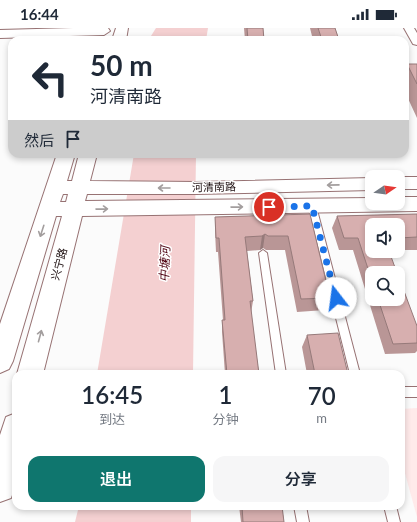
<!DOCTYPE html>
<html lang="zh">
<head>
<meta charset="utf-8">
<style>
  body { margin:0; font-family:Lato,"Noto Sans SC",sans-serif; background:#f6f6f7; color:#1f2937; height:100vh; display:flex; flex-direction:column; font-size:15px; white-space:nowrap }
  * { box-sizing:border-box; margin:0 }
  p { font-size:13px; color:#747a83 }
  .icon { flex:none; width:22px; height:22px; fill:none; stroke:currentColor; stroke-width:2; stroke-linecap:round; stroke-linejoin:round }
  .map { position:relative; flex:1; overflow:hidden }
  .details { position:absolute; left:12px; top:342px; width:393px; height:140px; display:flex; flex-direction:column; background:#fff; border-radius:12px; box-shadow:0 2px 6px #0003 }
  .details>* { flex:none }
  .hud { position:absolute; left:8px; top:8px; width:401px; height:122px; border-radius:12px; box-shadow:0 2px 6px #0003; background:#fff; color:#1f2937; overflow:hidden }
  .needle { width:26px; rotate:77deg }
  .tools { position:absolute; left:365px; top:142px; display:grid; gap:8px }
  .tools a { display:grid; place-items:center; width:40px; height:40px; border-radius:8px; background:#fff; box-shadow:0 2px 6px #0003; font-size:20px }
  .pin { position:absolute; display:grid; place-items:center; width:34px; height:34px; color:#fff; margin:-17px; border:2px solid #fff; border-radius:50%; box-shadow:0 1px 4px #0007 }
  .me { position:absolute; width:44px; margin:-22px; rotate:345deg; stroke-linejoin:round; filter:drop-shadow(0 0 3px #0008) }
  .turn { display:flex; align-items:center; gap:14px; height:84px; padding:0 16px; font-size:18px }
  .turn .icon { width:52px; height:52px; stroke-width:2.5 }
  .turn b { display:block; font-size:28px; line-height:34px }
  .then { display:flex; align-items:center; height:38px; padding:0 16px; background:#0003; gap:8px; font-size:15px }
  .eta { display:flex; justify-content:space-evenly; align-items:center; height:68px; text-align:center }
  .eta b { font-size:24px; font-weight:600; line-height:28px }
  .primary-button { display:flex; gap:8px; margin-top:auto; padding:8px 16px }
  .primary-button a { flex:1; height:46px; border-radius:12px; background:#0f766e; color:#fff; font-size:16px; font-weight:600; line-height:46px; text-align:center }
  .primary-button a+a { background:#f6f6f7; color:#1f2937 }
  .status { display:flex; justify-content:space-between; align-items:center; height:28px; padding:0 20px; background:#fff; direction:ltr }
  .status svg { height:11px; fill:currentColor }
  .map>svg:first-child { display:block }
  .built { fill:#ffeaea }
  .water { fill:#f4d0d1 }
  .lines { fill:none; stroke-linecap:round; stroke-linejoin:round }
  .service-casing { stroke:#977273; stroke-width:2 }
  .minor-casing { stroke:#977273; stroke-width:2 }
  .secondary-casing { stroke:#977273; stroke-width:2 }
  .service { fill:#fff; fill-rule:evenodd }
  .minor { fill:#fff; fill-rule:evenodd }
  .secondary { fill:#fff; fill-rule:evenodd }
  .wall { fill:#b99696 }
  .shaded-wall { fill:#967a7a }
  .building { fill:#d7afaf; stroke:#967a7a }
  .oneway { stroke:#a39e9e }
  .route { stroke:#1a73e8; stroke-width:7; stroke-dasharray:0 12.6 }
  .labels { text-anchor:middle; stroke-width:3; stroke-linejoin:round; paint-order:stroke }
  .street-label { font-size:11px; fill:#1a0c0d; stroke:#fff }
  .water-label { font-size:12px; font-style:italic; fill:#520817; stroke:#fff }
</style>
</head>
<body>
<div class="status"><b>16:44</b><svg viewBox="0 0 49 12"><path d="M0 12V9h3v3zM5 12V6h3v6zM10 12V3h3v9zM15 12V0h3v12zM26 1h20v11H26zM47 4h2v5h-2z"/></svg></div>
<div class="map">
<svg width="417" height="494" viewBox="0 0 417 494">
  <rect width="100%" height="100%" fill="#fbfbfb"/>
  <path class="built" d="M417 380V489L401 431V381Z"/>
  <path class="water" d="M156 0H208L206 12H152L151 8Z
    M134 126H196L193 346H97Z
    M79 478H191V494H75Z"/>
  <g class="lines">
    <defs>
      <path id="service" d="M312 175 316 178 360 346H350L308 178Z
        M263 222 267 225 286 346H276L259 225Z
        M401 359H417V369H401Z
        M294 478H306L309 494H297Z
        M384 478H396L400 494H388Z"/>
      <path id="minor" d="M404 0H414L417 5V17L413 16Z"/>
      <path id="secondary" d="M73 0H108L110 3 104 7 0 10V2Z
        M116 0H128L126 12H112Z
        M57 126H75L67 153H72L79 126H97L90 153 196 154 372 150V162L196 166H87L85 173 372 170V175H398V169H417V183L82 188 43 346H17L62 188H56L13 333 9 341 0 345V296ZM63 166H68L66 174H60Z
        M397 149H417V161H398Z
        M16 385V455L11 470 0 474V407L6 389Z"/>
    </defs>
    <use href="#service" class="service-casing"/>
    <use href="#minor" class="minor-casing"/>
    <use href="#secondary" class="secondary-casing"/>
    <use href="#service" class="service"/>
    <use href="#minor" class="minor"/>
    <use href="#secondary" class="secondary"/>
  </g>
  <path class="wall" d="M244 0H263L264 12H245Z
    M310 0H335L339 12H313Z
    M407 36H417V90L405 64V42Z
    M257 126H276L275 130H257Z
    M345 126H365L363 130H346Z
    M310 186 330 270 325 282 297 284 285 222H266L263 220 260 222 247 223 253 273 251 285 259 346H225L222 304V292H223L218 224H216L215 203V189Z
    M417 186V222H398V197H372V271H398L417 298V323L415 325 385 326 353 222H339L332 200 337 188Z
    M307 307 348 346H307L302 319Z
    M239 478H282L284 494H241Z"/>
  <path class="shaded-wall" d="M265 206 263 220 260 222 262 208Z"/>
  <path class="building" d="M247 0H263L264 12H248Z
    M318 0H335L339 12H322Z
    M407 36H417V56Z
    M310 186 330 270 301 271 288 208H268L265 206 262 208 245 209 253 273H250L259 346H227L222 292H225L219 210H216L215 189Z
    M417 186V209L398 210V197H372V223H389L397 245H372V253L358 210H344L337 188Z
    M398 247 417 298V315L393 316 378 271H398Z
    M338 305 348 346H315L307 307Z
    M242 478H282L284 494H243Z"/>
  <defs><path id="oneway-shaft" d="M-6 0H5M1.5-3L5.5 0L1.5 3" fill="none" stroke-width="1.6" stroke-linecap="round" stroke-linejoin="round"/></defs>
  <g class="oneway">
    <use href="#oneway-shaft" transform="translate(333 157) rotate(179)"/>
    <use href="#oneway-shaft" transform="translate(164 160) rotate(180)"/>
    <use href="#oneway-shaft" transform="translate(237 179) rotate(-1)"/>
    <use href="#oneway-shaft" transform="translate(102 181) rotate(-1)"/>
    <use href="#oneway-shaft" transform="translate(42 203) rotate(108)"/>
    <use href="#oneway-shaft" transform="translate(40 308) rotate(-75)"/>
  </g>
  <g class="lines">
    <path class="route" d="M269 179 312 178 336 270"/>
  </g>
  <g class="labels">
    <g class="street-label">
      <text transform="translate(214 159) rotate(-1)" y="4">河清南路</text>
      <text transform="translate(59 236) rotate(-75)" y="4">兴宁路</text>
    </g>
    <g class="water-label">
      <text transform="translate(165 236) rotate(-88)" y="4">中塘河</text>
    </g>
  </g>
</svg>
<div class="tools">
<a><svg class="needle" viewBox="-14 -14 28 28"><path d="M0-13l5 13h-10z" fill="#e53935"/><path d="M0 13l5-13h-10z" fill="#747a83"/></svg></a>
<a><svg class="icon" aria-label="sound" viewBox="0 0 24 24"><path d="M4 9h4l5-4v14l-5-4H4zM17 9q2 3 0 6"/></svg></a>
<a><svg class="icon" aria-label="search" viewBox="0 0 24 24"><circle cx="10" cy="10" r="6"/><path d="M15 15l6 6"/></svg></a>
</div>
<div class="pin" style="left:269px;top:179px;background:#d93025"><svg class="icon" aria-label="arrive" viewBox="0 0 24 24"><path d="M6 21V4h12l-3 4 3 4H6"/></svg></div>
<svg class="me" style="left:336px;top:270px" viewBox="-20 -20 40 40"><circle r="19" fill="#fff"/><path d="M0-13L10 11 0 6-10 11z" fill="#1a73e8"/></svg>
<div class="hud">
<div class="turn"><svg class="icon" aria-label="left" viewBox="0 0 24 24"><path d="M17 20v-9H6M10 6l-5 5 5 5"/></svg><div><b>50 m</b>河清南路</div></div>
<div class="then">然后<svg class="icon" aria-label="arrive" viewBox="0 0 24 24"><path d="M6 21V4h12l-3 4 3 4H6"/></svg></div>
</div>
<section class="details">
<div class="eta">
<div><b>16:45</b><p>到达</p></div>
<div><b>1</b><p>分钟</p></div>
<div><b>70</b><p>m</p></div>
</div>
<div class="primary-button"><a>退出</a><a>分享</a></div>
</section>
</div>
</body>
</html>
